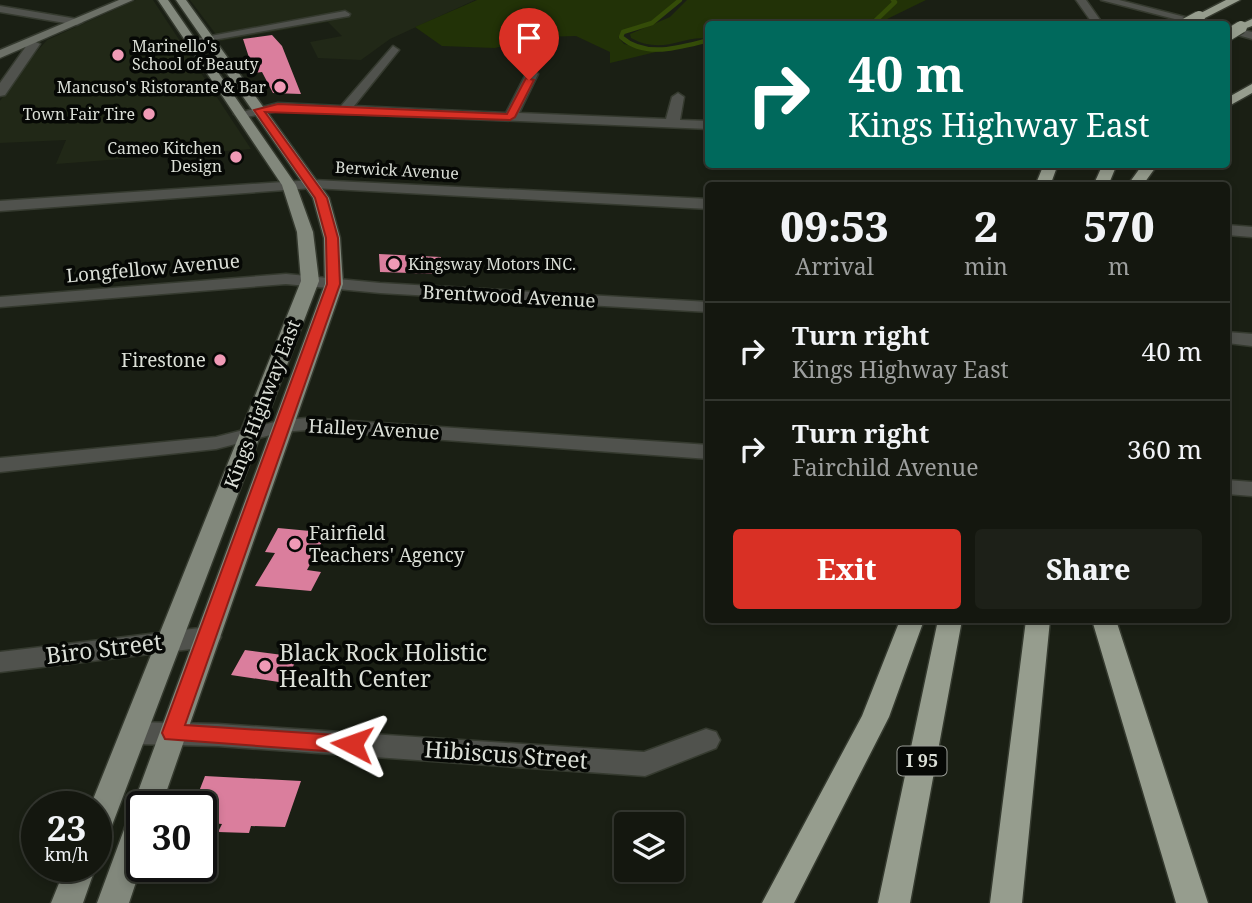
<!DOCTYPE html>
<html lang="en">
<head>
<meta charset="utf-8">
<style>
  body { margin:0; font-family:"Noto Serif",serif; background:#1d2018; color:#f1f3f6; height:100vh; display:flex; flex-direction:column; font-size:26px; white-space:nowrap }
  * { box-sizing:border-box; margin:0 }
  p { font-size:23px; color:#9d9f9e }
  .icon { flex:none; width:38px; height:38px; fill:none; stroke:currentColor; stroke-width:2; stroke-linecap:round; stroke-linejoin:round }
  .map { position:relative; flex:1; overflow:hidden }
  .drawer { position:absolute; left:705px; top:182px; width:525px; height:441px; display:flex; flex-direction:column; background:#14170f; border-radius:7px; box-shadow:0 4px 10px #0003,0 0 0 2px #33362f }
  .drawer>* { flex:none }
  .hud { position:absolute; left:705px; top:21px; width:525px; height:147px; border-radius:7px; box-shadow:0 4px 10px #0003,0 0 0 2px #33362f; background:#00695c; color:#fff; overflow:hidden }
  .fabs { position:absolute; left:614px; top:812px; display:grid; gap:14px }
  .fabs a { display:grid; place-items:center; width:70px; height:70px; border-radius:7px; background:#14170f; box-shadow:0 4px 10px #0003,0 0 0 2px #33362f; font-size:35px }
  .speed { position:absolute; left:21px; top:791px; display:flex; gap:14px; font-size:35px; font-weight:700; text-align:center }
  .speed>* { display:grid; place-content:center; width:91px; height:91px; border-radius:50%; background:#14170f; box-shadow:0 4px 10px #0003,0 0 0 2px #33362f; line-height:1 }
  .speed small { font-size:18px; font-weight:400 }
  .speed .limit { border:4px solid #111; border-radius:10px; background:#fff; color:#111 }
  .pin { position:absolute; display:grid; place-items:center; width:60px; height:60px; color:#fff; margin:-72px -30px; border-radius:50% 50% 50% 0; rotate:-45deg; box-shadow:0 0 7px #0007 }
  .pin .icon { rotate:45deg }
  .me { position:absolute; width:77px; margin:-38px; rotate:274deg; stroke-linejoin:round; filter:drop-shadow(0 0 5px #0008) }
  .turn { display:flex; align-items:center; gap:24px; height:147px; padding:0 28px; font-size:32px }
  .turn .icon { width:91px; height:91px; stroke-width:2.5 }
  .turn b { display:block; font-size:49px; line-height:60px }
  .eta { display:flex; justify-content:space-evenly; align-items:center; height:119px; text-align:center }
  .eta b { font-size:42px; font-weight:800; line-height:49px }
  .action { display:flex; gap:14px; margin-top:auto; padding:14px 28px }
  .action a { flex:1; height:80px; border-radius:7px; background:#d93025; color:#fff; font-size:28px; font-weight:800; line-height:80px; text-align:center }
  .action a+a { background:#1d2018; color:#f1f3f6 }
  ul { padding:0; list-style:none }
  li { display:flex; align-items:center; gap:21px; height:98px; padding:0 28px; border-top:2px solid #33362f }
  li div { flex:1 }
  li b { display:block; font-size:26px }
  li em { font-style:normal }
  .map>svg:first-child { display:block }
  .built { fill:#212817 }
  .green { fill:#223207 }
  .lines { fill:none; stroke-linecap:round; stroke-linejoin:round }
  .stream { stroke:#344c08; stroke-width:4.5 }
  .building { fill:#da7e9d }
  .street-casing { stroke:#353a2f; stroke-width:3 }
  .secondary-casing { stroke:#353a2f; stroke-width:3 }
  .primary-casing { stroke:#353a2f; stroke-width:3 }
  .highway-casing { stroke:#353a2f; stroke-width:3 }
  .street { fill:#50524d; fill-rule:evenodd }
  .secondary { fill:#6c7067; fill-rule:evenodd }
  .primary { fill:#82887c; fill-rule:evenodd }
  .highway { fill:#969d8e; fill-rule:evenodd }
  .highway-bridge-casing { stroke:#353a2f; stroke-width:14; stroke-linecap:butt }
  .highway-bridge { stroke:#969d8e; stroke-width:12 }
  .route { fill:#d93025; stroke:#8d1f18; stroke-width:2 }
  .poi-dot { fill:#f09ab6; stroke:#060805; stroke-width:2.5 }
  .labels { text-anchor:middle; stroke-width:7; stroke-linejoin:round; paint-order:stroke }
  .far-poi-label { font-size:16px; fill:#dbdfd7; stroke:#060805; text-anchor:end }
  .far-street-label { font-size:16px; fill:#dbdfd7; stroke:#060805 }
  .shield { fill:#060805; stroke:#9b9e98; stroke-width:2 }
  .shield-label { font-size:18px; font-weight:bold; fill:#dbdfd7 }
  .street-label { font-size:19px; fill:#dbdfd7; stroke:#060805 }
  .poi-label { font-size:19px; fill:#dbdfd7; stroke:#060805; text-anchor:end }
  .near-street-label { font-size:23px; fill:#dbdfd7; stroke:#060805 }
  .near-poi-label { font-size:23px; fill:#dbdfd7; stroke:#060805; text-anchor:start }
</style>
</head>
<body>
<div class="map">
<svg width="1252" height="903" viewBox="0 0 1252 903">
  <rect width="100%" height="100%" fill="#1a1f14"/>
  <path class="built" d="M136 0H153L251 149 56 164 66 140 0 143V101L19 72 47 40Z
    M190 0H475L390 39 361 60 318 58 310 42 342 36 328 22 221 41Z"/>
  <path class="green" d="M477 0H679L650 22 635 26 618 37 624 44 660 51 610 63V52L576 36 540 37 495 48 442 46 415 27Z
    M687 0H926L883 21 885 24H709V39C684 34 664 56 631 38L630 34 670 17Z"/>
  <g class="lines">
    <path class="stream" d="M680 0 652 23 623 32 621 37C646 59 680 47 709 40
      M872 24 895 2 893 0"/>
  </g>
  <path class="building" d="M272 35 282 46 301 94 273 93 262 72 254 73 243 39Z
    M379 254 441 257V274L380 272Z
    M278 528 321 532 319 535 325 536 307 570 321 572 311 591 255 586 275 553 265 552Z
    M245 650 298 657 286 680 280 679 279 682 231 675Z
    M205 776 301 781 285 827 251 826 249 833 218 832 222 824 201 822V807H193Z"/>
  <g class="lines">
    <defs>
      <path id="street" d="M1076 0H1086L1103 24H1093Z
        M1101 0H1119L1212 24H1194Z
        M0 6 77 19 83 22 77 25 0 12Z
        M345 11 350 14 349 16 190 44 184 41Z
        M1227 26 1252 32V39L1227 32Z
        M29 39 40 44 5 95 0 96V83L27 45 23 42Z
        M393 46 399 50 354 106 506 113 526 74 532 70 538 74 519 113 666 119 672 97 678 93 684 97 680 120 709 121V129L278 111 241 118 234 114 278 103 341 106Z
        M313 180 709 199V209L313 188 0 211V201Z
        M1227 225 1252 227V237L1227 235Z
        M286 274 380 283 709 302V312L380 293 286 284 0 307V297Z
        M1227 332 1252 334V346L1227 343Z
        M307 418 709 445V459L307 430 282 432 216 449 0 472V458L216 437 282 420Z
        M1227 480 1252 482V496L1227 494Z
        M208 627 217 630 221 637 217 644 208 647 0 672V652Z
        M134 722 218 724 644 752 706 729 716 732 720 740 716 748 645 776 218 746 134 744 124 741 120 733 124 725Z"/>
      <path id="secondary" d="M119 0H133L0 58V50Z"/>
      <path id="primary" d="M158 0H168L296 185 313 232 319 281 111 828 106 837 96 841V807H90L301 281 297 232 282 185Z
        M176 0H186L329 198 340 238 343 284 161 807H142V864L129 903H97L325 284 324 238 313 198Z
        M66 866H96L83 903H51Z"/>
      <path id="highway" d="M1226 0H1240L1203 19 1193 17Z
        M1252 19V26L1241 30 1235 27Z
        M1178 20 1183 24H1170Z
        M1252 84V93L1227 107V98Z
        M1044 164H1058L1050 186H1035Z
        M1103 164H1117L1108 186H1093Z
        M1143 164H1158L1142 186H1127Z
        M900 620H924L889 717 794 903H762L862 716Z
        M938 620H962L910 903H878Z
        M1026 620H1050L1022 903H990Z
        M1092 620H1116L1208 903H1176Z"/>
    </defs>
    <use href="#street" class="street-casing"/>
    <use href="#secondary" class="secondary-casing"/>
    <use href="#primary" class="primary-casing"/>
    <use href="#highway" class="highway-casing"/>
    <use href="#street" class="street"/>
    <use href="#secondary" class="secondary"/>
    <use href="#primary" class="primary"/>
    <use href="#highway" class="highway"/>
    <defs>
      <path id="highway-bridge" d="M1186 24 1199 17
        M1228 35 1241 27"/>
    </defs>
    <use href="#highway-bridge" class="highway-bridge-casing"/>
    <use href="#highway-bridge" class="highway-bridge"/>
  </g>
  <path class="route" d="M526 78 534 80 515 117 510 120 265 112 327 198 338 238 340 284 185 725 352 736 359 738 362 744 359 751 352 753 165 739 162 733 327 284 326 238 315 198 254 110 278 104 507 114Z"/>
  <g class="poi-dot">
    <circle cx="118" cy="55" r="7"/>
    <circle cx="280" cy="87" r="7"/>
    <circle cx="149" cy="114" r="7"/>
    <circle cx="236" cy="157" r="7"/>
    <circle cx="394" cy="264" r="7"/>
    <circle cx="220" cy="360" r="7"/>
    <circle cx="295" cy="544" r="7"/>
    <circle cx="265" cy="666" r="7"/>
  </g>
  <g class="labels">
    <g class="far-poi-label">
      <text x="132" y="52" text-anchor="start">Marinello's<tspan x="132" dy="18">School of Beauty</tspan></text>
      <text x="266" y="93">Mancuso's Ristorante &amp; Bar</text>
      <text x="135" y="120">Town Fair Tire</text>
      <text x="222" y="154">Cameo Kitchen<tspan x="222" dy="18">Design</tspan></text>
      <text x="408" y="270" text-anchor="start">Kingsway Motors INC.</text>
    </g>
    <g class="far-street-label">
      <text transform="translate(397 170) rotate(3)" y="6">Berwick Avenue</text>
    </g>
    <rect class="shield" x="897.5" y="746.5" width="49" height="29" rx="5"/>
    <g class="shield-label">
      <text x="922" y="767">I 95</text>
    </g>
    <g class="street-label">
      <text transform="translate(153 268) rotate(-5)" y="7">Longfellow Avenue</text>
      <text transform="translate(509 296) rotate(3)" y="7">Brentwood Avenue</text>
      <text transform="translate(262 404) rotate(-69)" y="7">Kings Highway East</text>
      <text transform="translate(374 429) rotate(3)" y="7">Halley Avenue</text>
    </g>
    <g class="poi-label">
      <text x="206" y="367">Firestone</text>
      <text x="309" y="540" text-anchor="start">Fairfield<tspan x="309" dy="22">Teachers' Agency</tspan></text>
    </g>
    <g class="near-street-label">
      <text transform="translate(104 649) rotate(-7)" y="8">Biro Street</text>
      <text transform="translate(506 755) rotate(4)" y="8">Hibiscus Street</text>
    </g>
    <g class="near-poi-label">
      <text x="279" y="661">Black Rock Holistic<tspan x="279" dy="26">Health Center</tspan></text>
    </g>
  </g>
</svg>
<div class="fabs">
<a><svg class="icon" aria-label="layers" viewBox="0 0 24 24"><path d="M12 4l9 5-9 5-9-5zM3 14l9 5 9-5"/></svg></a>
</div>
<div class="speed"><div>23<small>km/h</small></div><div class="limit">30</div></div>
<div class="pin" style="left:529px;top:80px;background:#d93025"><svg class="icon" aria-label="arrive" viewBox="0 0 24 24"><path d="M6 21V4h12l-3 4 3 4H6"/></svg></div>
<svg class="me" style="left:352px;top:744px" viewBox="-20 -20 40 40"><path d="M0-17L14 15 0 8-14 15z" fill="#d93025" stroke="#fff" stroke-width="4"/></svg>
<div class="hud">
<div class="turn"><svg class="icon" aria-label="right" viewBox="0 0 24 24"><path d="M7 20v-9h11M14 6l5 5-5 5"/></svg><div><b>40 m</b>Kings Highway East</div></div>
</div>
<section class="drawer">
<div class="eta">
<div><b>09:53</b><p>Arrival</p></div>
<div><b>2</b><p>min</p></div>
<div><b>570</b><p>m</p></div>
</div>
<ul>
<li><svg class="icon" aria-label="right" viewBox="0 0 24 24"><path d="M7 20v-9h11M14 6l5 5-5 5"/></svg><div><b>Turn right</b><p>Kings Highway East</p></div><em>40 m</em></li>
<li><svg class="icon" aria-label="right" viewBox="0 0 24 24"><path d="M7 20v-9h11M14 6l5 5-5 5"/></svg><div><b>Turn right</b><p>Fairchild Avenue</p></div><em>360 m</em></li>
</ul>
<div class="action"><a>Exit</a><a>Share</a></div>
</section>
</div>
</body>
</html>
